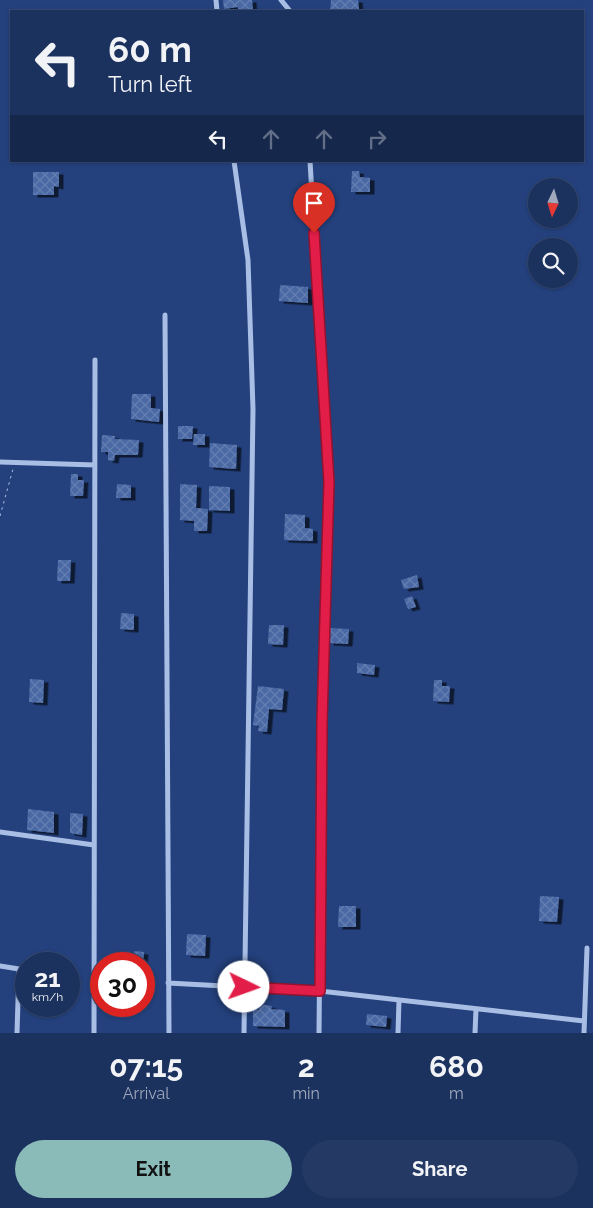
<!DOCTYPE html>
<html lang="en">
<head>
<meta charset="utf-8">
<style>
  body { margin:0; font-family:Raleway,sans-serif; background:#243964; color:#f1f3f6; height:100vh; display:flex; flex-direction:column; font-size:19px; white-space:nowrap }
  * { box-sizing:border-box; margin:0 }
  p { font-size:16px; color:#a0a9bc }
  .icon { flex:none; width:28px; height:28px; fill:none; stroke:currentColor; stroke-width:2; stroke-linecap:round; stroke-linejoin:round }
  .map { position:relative; height:1033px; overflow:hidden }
  .panel { display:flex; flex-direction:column; background:#1b315e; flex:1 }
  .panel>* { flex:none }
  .hud { position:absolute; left:10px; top:10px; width:574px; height:152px; border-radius:0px; box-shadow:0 1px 4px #0004,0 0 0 1px #394c73; background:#1b315e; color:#f1f3f6; overflow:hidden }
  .needle { width:32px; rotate:184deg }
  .fabs { position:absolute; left:528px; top:178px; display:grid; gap:10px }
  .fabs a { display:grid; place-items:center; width:50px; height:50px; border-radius:50%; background:#1b315e; box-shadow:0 1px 4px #0004,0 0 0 1px #394c73; font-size:25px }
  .speed { position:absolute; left:15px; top:952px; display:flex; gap:10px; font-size:25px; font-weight:700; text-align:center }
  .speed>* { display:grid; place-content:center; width:65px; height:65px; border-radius:50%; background:#1b315e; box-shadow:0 1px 4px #0004,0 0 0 1px #394c73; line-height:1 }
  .speed small { font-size:12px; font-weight:400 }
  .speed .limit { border:8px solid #d22; background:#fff; color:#111 }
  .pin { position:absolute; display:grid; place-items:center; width:42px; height:42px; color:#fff; margin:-51px -21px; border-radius:50% 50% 50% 0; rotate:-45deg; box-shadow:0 0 5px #0007 }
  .pin .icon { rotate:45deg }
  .me { position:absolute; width:55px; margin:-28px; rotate:93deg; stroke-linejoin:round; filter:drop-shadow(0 0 4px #0008) }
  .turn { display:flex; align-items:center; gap:18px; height:105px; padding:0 15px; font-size:22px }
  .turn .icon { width:65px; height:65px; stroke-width:2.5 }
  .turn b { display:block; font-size:35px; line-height:42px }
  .lanes { display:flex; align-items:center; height:48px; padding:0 15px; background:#0003; justify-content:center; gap:25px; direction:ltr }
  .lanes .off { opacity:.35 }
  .eta { display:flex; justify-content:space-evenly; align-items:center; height:85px; text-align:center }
  .eta b { font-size:30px; font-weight:700; line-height:35px }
  .action { display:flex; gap:10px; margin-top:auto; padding:10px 15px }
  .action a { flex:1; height:58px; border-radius:30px; background:#8bbbb9; color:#111; font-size:20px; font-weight:700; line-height:58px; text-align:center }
  .action a+a { background:#243964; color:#f1f3f6 }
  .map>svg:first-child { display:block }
  .building { fill:url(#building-cross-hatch); filter:url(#shadow) }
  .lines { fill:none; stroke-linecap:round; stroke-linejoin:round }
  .path { stroke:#a9bee5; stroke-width:1; stroke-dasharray:2.5 4; stroke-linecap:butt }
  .street { stroke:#a9bee5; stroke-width:5 }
  .route-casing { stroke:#92132f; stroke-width:12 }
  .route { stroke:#e11d48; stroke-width:9 }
</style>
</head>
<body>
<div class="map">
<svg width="593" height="1033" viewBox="0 0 593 1033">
  <defs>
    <pattern id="building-cross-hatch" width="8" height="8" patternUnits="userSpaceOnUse" patternTransform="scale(1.25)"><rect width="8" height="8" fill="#4968a4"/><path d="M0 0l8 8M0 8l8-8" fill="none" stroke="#647fb2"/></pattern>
    <filter id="shadow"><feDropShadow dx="4.5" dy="2.5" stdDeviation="0" flood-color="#0009"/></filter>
  </defs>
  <rect width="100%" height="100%" fill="#24417d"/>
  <path class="building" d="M223 0H252L253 11H238V7L224 9Z
    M331 0H358L359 9 330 11Z
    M352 171H359L360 177 370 178V192H351Z
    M33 172H59V187L54 186V195H33Z
    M280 285 308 287V303L279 301Z
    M132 394H151V408L160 409 159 422 131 419Z
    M178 426H193L192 439H178Z
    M194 434H205V445H193Z
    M102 435 115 436V439L139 440 138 455H115L114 461 108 460V452H101Z
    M210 443 237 445 236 469 209 467Z
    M71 474H78V480H84L83 496H70Z
    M117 484 131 485V498H116Z
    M180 484 197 485 196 508 208 509 207 531H194V521L180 520Z
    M209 486 230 487V511L209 510Z
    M285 514 305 515V528L313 529V541L284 540Z
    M58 560H71L70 581H57Z
    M417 575 419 587 404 589 401 580Z
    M412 596 416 607 408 609 404 599Z
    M121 613 134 614V630L120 629Z
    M269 625H284L283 645 268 644Z
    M329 628 349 629 348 644 329 643Z
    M357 663 375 665 374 675 357 673Z
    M30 679 44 680 43 703 29 702Z
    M434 680H442V686H450L449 702 433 701Z
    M258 686 284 689 282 710 269 709 267 732 258 731 259 726 253 725Z
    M28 809 54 812V833L27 830Z
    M70 813 83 814 82 835 70 833Z
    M540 896 559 897 557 922 539 921Z
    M339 906H356V927H338Z
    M187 934 206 935 205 956 186 955Z
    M134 951 144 952 143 962 133 961Z
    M259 1004 272 1006 271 1009 285 1010V1027L253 1026V1010H259Z
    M367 1014 387 1016 386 1027 366 1025Z"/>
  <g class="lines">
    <path class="path" d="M0 516 13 469"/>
    <path class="street" d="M216 0 217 11
      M281 0 290 11
      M234 161 248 260 253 409 244 1033
      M310 161 329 482 322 722 319 1033
      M165 315 169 1033
      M0 462 95 465
      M0 832 94 845
      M0 966 19 969 17 1033
      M168 983 320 991 584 1021
      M94 1033 95 360
      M398 1033 399 1000
      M475 1033 476 1009
      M584 1033 587 948"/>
  </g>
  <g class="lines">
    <defs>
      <path id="route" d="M244 987 320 991 322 722 329 482 314 233"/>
    </defs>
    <use href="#route" class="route-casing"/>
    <use href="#route" class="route"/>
  </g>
</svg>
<div class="fabs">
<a><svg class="needle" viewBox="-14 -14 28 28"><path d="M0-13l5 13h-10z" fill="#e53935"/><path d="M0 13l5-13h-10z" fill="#a0a9bc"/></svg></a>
<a><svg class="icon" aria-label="search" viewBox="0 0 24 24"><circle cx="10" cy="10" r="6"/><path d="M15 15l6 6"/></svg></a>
</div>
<div class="speed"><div>21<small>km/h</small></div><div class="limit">30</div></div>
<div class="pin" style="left:314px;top:233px;background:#d93025"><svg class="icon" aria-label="arrive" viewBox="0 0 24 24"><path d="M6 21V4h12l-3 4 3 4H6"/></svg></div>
<svg class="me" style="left:244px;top:987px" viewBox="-20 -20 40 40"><circle r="19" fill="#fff"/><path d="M0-13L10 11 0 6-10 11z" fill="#e11d48"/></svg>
<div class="hud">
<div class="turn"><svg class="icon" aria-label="left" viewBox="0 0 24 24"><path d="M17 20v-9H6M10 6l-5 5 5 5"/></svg><div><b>60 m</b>Turn left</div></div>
<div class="lanes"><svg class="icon" aria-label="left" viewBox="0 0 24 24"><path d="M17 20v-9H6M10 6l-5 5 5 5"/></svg><svg class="icon off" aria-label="ahead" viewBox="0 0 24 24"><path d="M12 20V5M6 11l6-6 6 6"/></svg><svg class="icon off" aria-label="ahead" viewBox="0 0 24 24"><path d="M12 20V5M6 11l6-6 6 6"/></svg><svg class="icon off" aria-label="right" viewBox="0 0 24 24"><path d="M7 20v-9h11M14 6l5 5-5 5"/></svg></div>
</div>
</div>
<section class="panel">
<div class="eta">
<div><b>07:15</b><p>Arrival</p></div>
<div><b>2</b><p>min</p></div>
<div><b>680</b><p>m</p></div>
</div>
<div class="action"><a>Exit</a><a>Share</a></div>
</section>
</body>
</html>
